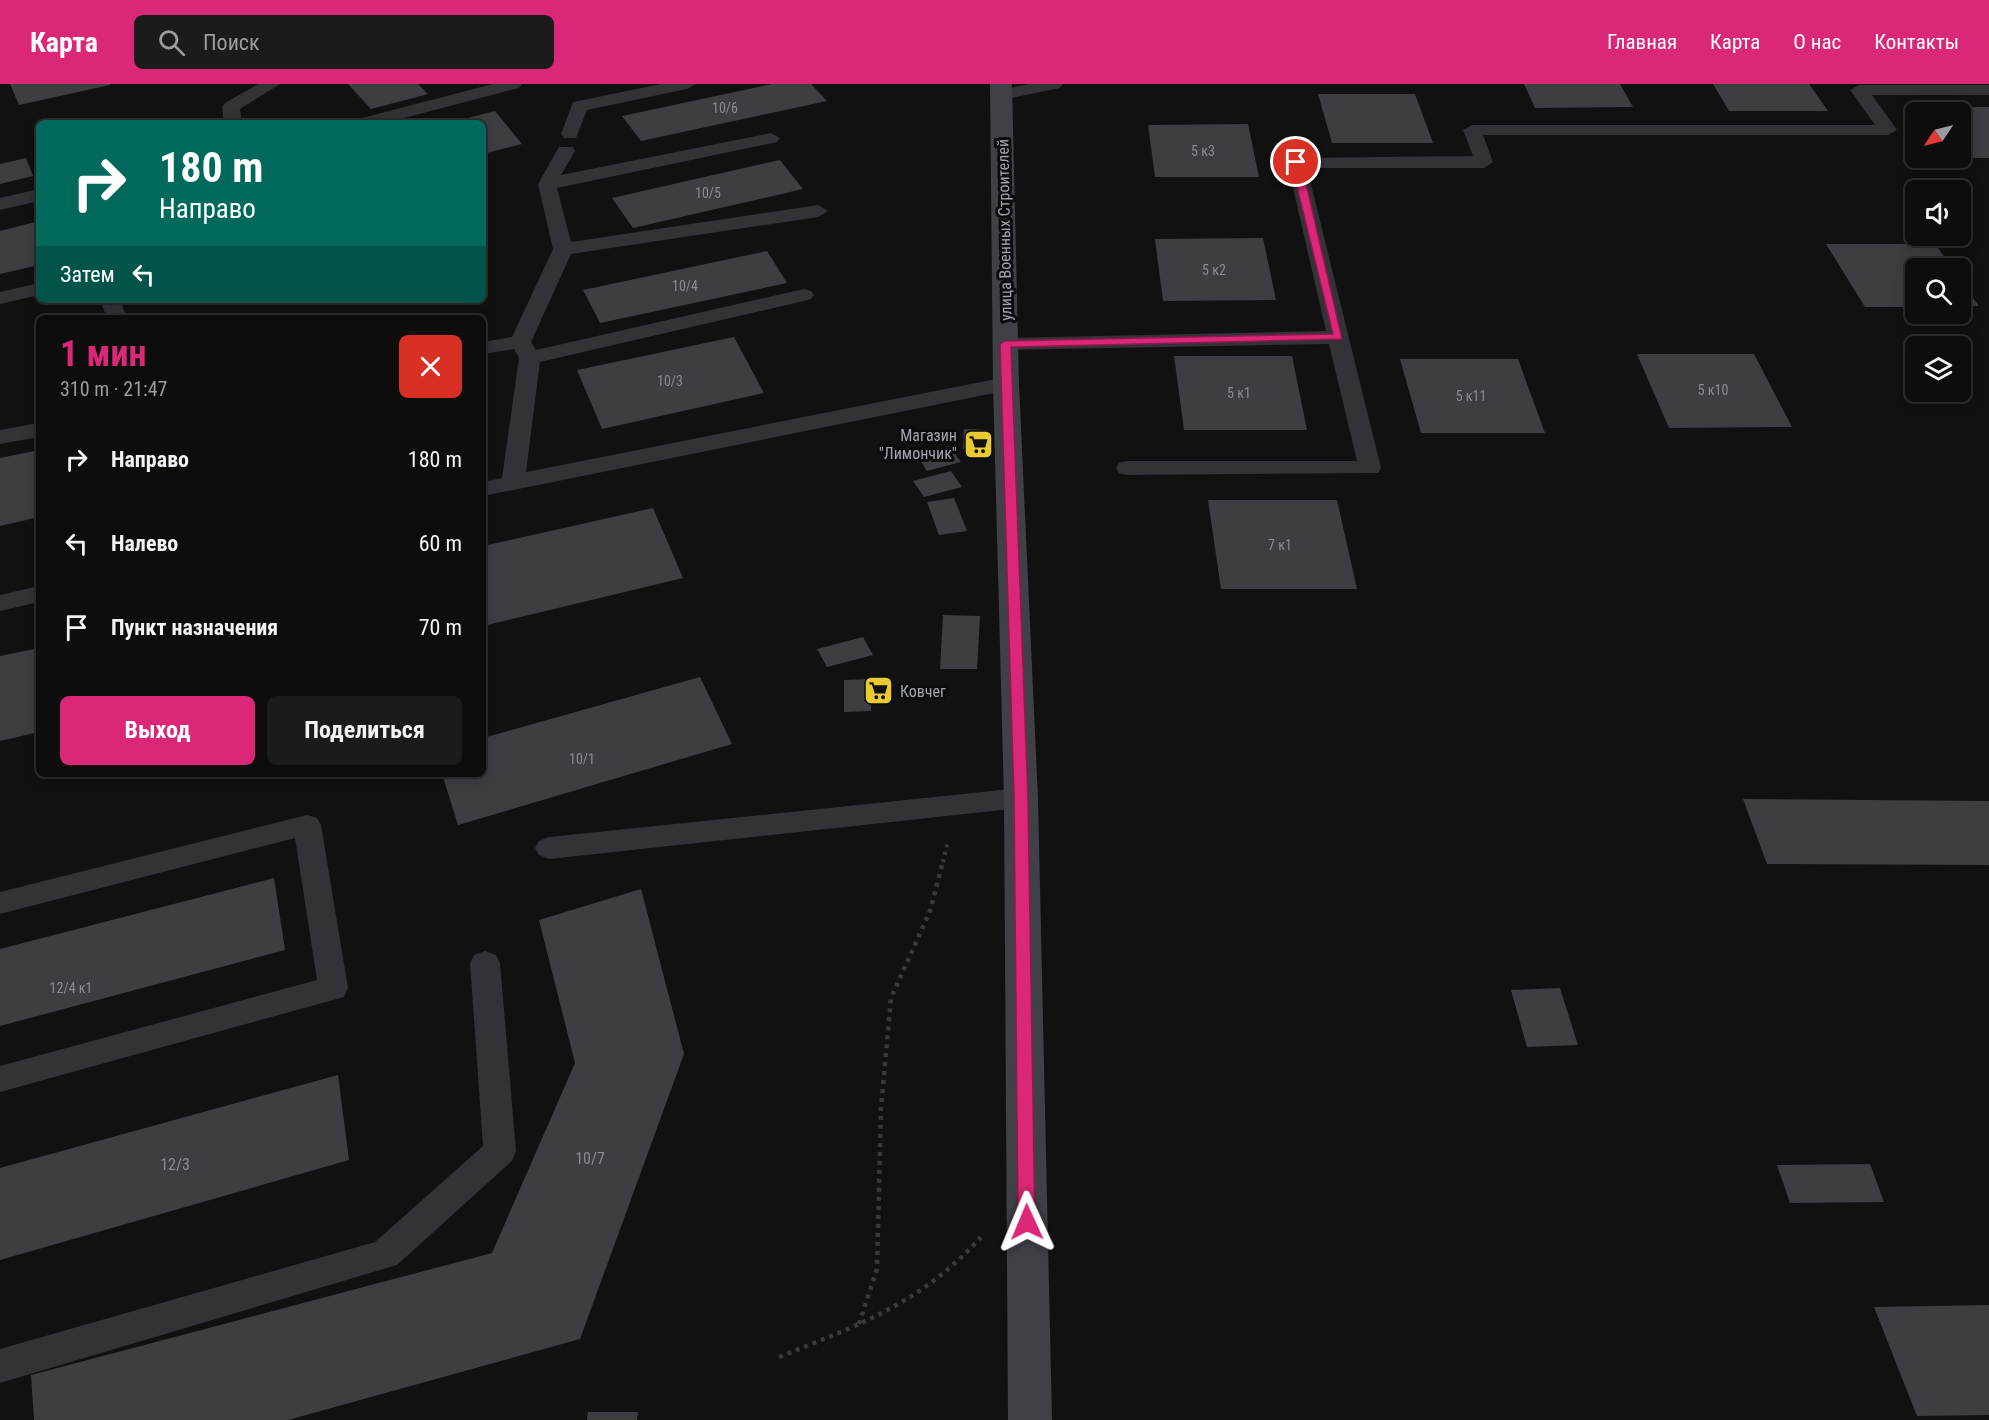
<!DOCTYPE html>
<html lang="ru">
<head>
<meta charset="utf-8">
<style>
  body { margin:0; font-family:"Roboto Condensed",sans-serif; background:#1b1b1c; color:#f1f3f6; height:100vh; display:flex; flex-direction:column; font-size:22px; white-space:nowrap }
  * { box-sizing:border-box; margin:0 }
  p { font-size:20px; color:#9a9c9e }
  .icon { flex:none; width:33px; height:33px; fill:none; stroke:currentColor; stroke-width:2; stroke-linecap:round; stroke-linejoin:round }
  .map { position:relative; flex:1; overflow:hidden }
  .panel { position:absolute; left:36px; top:231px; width:450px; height:462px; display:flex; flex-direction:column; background:#0d0d0e; border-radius:9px; box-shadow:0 3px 15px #0003,0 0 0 2px #2d2d2e }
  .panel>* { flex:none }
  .top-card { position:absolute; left:36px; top:36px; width:450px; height:183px; border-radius:9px; box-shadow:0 3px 15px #0003,0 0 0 2px #2d2d2e; background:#00695c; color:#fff; overflow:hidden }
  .needle { width:39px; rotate:235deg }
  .controls { position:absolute; left:1905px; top:18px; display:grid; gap:12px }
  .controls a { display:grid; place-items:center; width:66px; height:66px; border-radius:9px; background:#0d0d0e; box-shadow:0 3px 15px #0003,0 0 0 2px #2d2d2e; font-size:30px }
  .pin { position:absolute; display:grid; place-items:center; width:51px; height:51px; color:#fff; margin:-26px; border:3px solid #fff; border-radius:50%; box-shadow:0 2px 6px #0007 }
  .me { position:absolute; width:66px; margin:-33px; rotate:359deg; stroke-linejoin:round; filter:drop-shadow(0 0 4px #0008) }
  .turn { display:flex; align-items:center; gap:21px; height:126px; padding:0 24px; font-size:27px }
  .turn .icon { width:78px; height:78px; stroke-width:2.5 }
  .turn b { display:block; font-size:42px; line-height:51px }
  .then { display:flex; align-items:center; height:57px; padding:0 24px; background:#0003; gap:12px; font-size:22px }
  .round { display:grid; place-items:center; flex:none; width:63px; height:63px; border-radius:9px; background:#1b1b1c }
  .overview { display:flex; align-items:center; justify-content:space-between; height:102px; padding:0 24px }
  h1 { font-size:36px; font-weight:700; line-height:45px; color:#db2777 }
  .action { display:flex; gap:12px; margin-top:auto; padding:12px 24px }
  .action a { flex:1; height:69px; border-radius:9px; background:#db2777; color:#fff; font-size:24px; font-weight:700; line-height:69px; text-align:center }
  .action a+a { background:#1b1b1c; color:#f1f3f6 }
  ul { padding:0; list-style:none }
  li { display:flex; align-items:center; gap:18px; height:84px; padding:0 24px }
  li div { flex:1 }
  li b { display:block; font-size:22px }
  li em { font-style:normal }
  header { display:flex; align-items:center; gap:36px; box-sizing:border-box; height:84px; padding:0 30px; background:#db2777; color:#fff }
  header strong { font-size:28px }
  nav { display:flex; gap:33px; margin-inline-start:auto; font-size:21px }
  .search { width:420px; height:54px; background:#1b1b1c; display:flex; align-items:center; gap:15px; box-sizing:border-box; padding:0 21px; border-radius:9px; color:#9a9c9e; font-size:22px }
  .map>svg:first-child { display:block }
  .building { fill:#3d3e42 }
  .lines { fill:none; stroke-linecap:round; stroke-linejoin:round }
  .path-far1 { stroke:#38393e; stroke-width:4; stroke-dasharray:3 4.5; stroke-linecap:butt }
  .path { stroke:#38393e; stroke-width:4.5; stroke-dasharray:4 5; stroke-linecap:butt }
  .service { fill:#323237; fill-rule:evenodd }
  .secondary { fill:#404047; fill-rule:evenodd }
  .route { fill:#db2777; stroke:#8e194d; stroke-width:1.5 }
  .labels { text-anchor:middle; stroke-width:6; stroke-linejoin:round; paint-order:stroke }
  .number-label { font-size:14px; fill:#898b96 }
  .street-label { font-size:16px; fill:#a2a5b2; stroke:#0c0c0d }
  .poi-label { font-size:16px; fill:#a2a5b2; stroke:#0c0c0d; text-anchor:end }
  .near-number-label { font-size:16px; fill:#898b96 }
</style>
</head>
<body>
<header>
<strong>Карта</strong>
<div class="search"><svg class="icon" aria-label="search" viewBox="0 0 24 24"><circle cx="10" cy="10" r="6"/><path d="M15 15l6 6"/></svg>Поиск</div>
<nav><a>Главная</a><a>Карта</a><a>О нас</a><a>Контакты</a></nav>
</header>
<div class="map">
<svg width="1989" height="1336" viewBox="0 0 1989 1336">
  <rect width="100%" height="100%" fill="#111112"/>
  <path class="building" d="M10 0H110V1L19 21Z
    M348 0H418L428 10 371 25Z
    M772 0H811L827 17 641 57 622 32Z
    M1524 0H1620L1633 23 1535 24Z
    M1713 0H1809L1828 27H1729Z
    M1318 10H1415L1433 59H1332Z
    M1920 23H1989V74H1960V28H1924Z
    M495 27 522 60 483 70V39H449Z
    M1248 40 1259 93H1155L1148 41Z
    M26 74 33 92 0 100V80Z
    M780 76 803 105 633 144 612 114Z
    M39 137V181L0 190V147Z
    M1263 154 1276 216 1163 217 1155 155Z
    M1826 160H1935L1952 184H1916V223H1865Z
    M767 167 787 199 600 239 583 206Z
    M1960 197 1979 222H1960Z
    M734 253 764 309 602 345 577 286Z
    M1637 270H1754L1792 343 1669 344Z
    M1174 272H1292L1307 346H1184Z
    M1400 275H1518L1545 349H1421Z
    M964 345 988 346 987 366 963 365Z
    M949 362 961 378 927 387 916 370Z
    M39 366V433L0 442V374Z
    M951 387 962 403 924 413 913 397Z
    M954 414 967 447 939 451 927 418Z
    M1208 416H1337L1357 505H1221Z
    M653 424 683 494 483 542V462Z
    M943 531 980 532 977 585H940Z
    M863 553 873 571 827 583 817 565Z
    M39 564V648L0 657V572Z
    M700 593 732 660 458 741 442 690H483V654Z
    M871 595V627L844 628V596Z
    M1743 715 1989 717V781L1767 780Z
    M274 794 285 866 0 942V865Z
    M641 805 684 970 580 1255 288 1336H34L31 1291 492 1169 575 979 539 836Z
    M1560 904 1578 961 1527 963 1511 906Z
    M338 991 349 1076 0 1176V1084Z
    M1870 1080 1884 1118 1790 1119 1777 1081Z
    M1989 1221V1331L1917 1332 1874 1223Z
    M588 1328H638L637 1336H587Z"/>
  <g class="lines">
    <path class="path-far1" d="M943 778 948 757"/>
    <path class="path" d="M859 1240 877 1185 881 1024 891 914 930 827 943 777
      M779 1273C859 1241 922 1219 981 1153"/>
    <path class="service" d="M258 0H280L240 25 242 39H224L222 23 225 19Z
      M493 0H522L519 4 385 39H355L358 35Z
      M661 0H696L687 5 587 26 576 54H564L561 50 573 18Z
      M1029 0H1063L1060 4 1002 16 993 11 996 7Z
      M1859 1H1989V11H1872L1897 46 1888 51H1483L1493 78 1484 84H1307L1381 384 1378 389 1127 391 1119 389 1116 384 1119 379 1127 377H1357L1329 260 1005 266 998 264 994 260 998 256 1005 254 1326 247 1287 78 1289 74 1473 72 1463 46 1472 41H1875L1850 6Z
      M771 49 780 54 777 58 557 104 571 158 818 121 828 127 818 133 571 170 531 258 536 266 804 205 811 207 814 211 811 215 804 217 540 278 526 388 1006 293 1014 295 1017 300 1014 305 483 412V398L502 394 519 274 514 265 483 270V258L512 253 553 165 538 100 559 63H573L575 67 561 91Z
      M39 105V117L0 126V114Z
      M39 199V211L0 220V208Z
      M100 216H120L127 234H107Z
      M39 339V353L0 360V346Z
      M39 502V518L0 527V511Z
      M1021 704 1031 707 1035 714 1031 721 1021 724 549 775 539 771 535 764 539 757 549 753Z
      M307 731 317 734 321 741 348 904 344 913 0 1008V982L317 896 295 754 0 830V808Z
      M485 867 496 871 500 879 516 1067 512 1077 397 1181 0 1299V1265L375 1158 483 1062 470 879 474 871Z"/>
    <path class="secondary" d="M990 0H1012L1019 300 1038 714 1052 1336H1008L1004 714 993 300Z"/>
  </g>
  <path class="route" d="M1296 75 1301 78 1342 255 1011 263 1028 714 1035 1138 1033 1143 1027 1145 1021 1143 1018 1138 1014 714 1000 260 1005 257 1333 250 1291 78Z"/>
  <defs>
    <symbol id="supermarket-square" viewBox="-11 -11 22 22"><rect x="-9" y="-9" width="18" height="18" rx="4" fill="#eaca31" stroke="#0c0c0d"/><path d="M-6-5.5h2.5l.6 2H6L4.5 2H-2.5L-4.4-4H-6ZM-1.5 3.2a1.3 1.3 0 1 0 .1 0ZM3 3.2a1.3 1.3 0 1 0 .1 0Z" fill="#111"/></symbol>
  </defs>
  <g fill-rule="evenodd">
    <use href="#supermarket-square" x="962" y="344" width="33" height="33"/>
    <use href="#supermarket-square" x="862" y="590" width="33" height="33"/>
  </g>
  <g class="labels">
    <g class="number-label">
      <text x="725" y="29">10/6</text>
      <text x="1203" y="72">5 к3</text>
      <text x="708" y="114">10/5</text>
      <text x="1214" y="191">5 к2</text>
      <text x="685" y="207">10/4</text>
      <text x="670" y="302">10/3</text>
      <text x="1713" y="311">5 к10</text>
      <text x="1239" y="314">5 к1</text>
      <text x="1471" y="317">5 к11</text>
      <text x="1280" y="466">7 к1</text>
      <text x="582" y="680">10/1</text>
      <text x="71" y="909">12/4 к1</text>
    </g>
    <g class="street-label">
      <text transform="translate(1004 146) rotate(-91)" y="6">улица Военных Строителей</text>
    </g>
    <g class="poi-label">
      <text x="957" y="357">Магазин<tspan x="957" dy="18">"Лимончик"</tspan></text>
      <text x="900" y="613" text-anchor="start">Ковчег</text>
    </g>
    <g class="near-number-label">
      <text x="590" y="1080">10/7</text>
      <text x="175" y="1086">12/3</text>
    </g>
  </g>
</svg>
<div class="controls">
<a><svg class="needle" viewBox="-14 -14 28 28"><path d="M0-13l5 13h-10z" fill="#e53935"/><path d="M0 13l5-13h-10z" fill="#9a9c9e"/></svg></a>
<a><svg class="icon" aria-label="sound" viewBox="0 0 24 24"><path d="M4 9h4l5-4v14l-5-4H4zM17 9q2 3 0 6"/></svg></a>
<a><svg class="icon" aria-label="search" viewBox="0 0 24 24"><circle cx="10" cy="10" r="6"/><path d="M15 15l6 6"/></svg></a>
<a><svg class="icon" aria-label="layers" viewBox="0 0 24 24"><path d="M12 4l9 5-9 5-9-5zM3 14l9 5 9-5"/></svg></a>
</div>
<div class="pin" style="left:1296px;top:78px;background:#d93025"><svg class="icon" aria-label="arrive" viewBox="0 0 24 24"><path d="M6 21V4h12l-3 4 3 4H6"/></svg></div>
<svg class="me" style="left:1027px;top:1138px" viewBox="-20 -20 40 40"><path d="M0-17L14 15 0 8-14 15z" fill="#db2777" stroke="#fff" stroke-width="4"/></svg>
<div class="top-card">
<div class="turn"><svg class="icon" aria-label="right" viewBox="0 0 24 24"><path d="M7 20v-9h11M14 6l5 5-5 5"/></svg><div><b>180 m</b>Направо</div></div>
<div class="then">Затем<svg class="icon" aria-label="left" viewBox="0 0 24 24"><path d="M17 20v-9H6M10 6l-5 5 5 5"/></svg></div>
</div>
<section class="panel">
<div class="overview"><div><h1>1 мин</h1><p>310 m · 21:47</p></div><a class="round" style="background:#d93025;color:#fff"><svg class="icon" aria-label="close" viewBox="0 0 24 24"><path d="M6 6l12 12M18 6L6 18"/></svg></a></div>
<ul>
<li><svg class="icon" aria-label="right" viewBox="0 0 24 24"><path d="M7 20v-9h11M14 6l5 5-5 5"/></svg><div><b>Направо</b></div><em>180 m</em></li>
<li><svg class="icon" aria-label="left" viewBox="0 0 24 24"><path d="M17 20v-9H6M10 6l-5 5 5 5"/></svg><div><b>Налево</b></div><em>60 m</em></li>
<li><svg class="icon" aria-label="arrive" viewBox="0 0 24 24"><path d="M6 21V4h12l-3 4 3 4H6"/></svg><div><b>Пункт назначения</b></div><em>70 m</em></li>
</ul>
<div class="action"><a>Выход</a><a>Поделиться</a></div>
</section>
</div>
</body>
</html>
